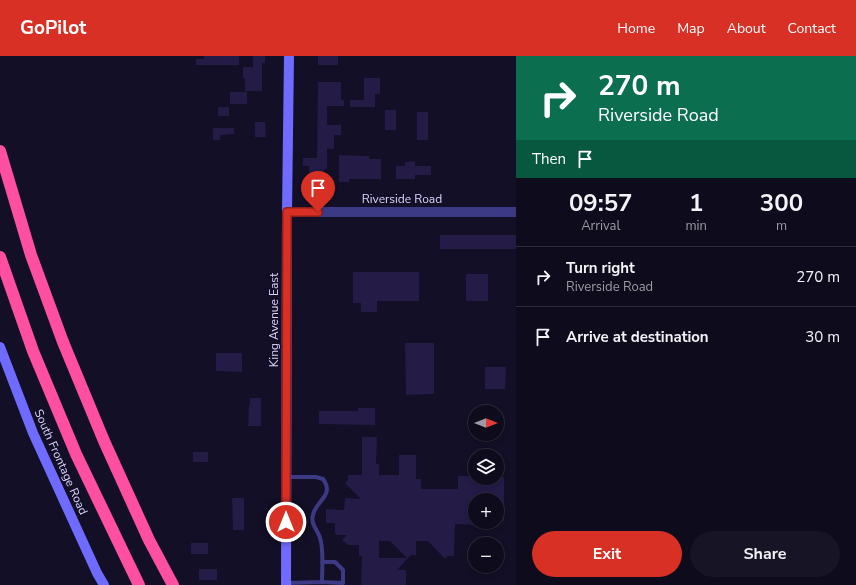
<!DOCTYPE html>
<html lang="en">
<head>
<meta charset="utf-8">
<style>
  body { margin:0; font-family:"Nunito Sans",sans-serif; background:#171425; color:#f1f3f6; height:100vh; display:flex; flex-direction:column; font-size:15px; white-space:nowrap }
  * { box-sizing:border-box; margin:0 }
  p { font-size:13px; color:#9b9ba3 }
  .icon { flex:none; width:22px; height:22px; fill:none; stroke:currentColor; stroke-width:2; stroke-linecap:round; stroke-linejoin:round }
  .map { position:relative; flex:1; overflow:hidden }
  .details { display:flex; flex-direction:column; background:#0e0b1c; width:340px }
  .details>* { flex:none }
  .banner { background:#0b6e4f; color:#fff; overflow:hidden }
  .needle { width:26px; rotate:90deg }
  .tools { position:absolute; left:468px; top:349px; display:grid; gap:8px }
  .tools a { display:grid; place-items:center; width:36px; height:36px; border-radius:50%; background:#0e0b1c; box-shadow:0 2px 6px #0003,0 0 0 1px #2e2b3b; font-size:20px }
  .pin { position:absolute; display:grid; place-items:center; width:34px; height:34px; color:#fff; margin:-41px -17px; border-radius:50% 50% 50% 0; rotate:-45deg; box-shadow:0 0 4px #0007 }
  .pin .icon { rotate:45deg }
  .me { position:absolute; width:44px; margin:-22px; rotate:0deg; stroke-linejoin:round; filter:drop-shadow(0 0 3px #0008) }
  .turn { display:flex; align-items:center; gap:14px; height:84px; padding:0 16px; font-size:18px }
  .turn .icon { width:52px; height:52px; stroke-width:2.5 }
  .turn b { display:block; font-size:28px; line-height:34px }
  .then { display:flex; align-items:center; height:38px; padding:0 16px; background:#0003; gap:8px; font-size:15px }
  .eta { display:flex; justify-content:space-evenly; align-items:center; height:68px; text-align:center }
  .eta b { font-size:24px; font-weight:700; line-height:28px }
  .primary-button { display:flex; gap:8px; margin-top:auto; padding:8px 16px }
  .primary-button a { flex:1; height:46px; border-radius:24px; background:#d93025; color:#fff; font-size:16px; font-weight:700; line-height:46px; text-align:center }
  .primary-button a+a { background:#171425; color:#f1f3f6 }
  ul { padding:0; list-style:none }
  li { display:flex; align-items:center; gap:12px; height:60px; padding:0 16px; border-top:1px solid #2e2b3b }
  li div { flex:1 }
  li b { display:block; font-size:15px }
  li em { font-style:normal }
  header { display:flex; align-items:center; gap:24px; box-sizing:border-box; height:56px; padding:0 20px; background:#d93025; color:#fff }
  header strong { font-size:19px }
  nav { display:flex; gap:22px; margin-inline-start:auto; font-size:14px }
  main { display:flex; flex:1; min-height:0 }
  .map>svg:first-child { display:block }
  .building { fill:#241b47; fill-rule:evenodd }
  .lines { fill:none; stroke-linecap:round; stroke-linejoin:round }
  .service { stroke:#3d3a85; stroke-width:4 }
  .tertiary { stroke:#3d3a85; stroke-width:10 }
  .secondary { stroke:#6f6bff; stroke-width:10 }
  .motorway { stroke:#ff4fa3; stroke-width:12 }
  .route-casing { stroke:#8d1f18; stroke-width:10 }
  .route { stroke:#d93025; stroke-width:7 }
  .labels { text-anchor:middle; stroke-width:3; stroke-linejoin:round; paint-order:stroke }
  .street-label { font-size:12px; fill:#d9d4ff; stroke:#130f26 }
</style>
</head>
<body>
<header>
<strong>GoPilot</strong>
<nav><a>Home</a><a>Map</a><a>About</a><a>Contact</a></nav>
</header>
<main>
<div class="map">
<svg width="516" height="529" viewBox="0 0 516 529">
  <rect width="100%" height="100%" fill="#130f26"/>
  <path class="building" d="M204 0H239V9H196V3H204Z
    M253 0H265V7H262V35H245V22H243V11H253Z
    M318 0H338V9H318Z
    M364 22H380V38H375V51H350V44H364Z
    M318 26H341V44H344V50H327V69H341V79H334V93H327V113H324V128H309V110H303V102H317Z
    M230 36H247V48H230Z
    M218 51H229V60H218Z
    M385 54H396V74H385Z
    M417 56H428V84H417Z
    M255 66H265L266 81H255Z
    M213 72H234V78L220 79V84H213Z
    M339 99 369 100V103H381V123H349V126H339Z
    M415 105V110H431V119H415V123H396V110H405V106Z
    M440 179H516V193H440Z
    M353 216H419V245H377V256H361V247H353Z
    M466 218H488V245H466Z
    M405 287H434V338L406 339Z
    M216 297H242V316L216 315Z
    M485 311H506L505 333H485Z
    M250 342H261V370H248L249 349H250Z
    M358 352H375V369L319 368V355H358Z
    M362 381H377L376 408H379V419H399V399H416V423H421V433H458V420H475V422H497V421H504V465H497V444H475V469L455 468 454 500H448L445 503 428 485H416V499H411L397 514H406V529H361L362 500H359V489H348L342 484 347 479H337L335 477V467H326V453L344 454 345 442 361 443 345 427 348 424V419H362ZM379 485H390L407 502H379Z
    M193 396H208V406H193Z
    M232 442H244V474H233Z
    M191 487H208V498H191Z
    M199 513H217V524H199Z"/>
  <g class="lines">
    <path class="service" d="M286 421H316L323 423C335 440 316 444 313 459 310 468 318 474 320 482 324 493 322 514 322 526L287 527
      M322 526 343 527V514L335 506H322"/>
    <path class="tertiary" d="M287 156H516"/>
    <path class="secondary" d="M0 291 33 377 97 517 104 529
      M286 529 287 156 289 0"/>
    <path class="motorway" d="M0 95 31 199 63 286 104 385 149 484 173 529
      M0 201 33 295 76 398 139 529"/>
  </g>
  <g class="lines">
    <defs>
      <path id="route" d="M286 466 287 156H318"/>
    </defs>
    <use href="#route" class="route-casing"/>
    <use href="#route" class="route"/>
  </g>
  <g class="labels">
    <g class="street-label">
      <text x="402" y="147">Riverside Road</text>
      <text transform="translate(274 264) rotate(-90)" y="4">King Avenue East</text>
      <text transform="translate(61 406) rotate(66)" y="4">South Frontage Road</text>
    </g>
  </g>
</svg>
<div class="tools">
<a><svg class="needle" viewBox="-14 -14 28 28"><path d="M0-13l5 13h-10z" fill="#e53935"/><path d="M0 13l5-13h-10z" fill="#9b9ba3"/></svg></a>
<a><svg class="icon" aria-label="layers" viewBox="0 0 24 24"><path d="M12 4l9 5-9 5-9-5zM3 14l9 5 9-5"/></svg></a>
<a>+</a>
<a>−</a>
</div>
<div class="pin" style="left:318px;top:156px;background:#d93025"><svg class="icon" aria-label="arrive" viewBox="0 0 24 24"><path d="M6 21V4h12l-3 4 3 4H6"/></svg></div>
<svg class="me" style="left:286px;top:466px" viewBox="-20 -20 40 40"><circle r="17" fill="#d93025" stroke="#fff" stroke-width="3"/><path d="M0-11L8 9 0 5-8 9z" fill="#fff"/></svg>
</div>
<section class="details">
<div class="banner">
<div class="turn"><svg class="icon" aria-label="right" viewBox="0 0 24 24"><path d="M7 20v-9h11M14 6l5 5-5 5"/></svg><div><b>270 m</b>Riverside Road</div></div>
<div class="then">Then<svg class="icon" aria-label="arrive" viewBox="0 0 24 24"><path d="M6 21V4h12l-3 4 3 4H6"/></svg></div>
</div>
<div class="eta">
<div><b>09:57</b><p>Arrival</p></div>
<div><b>1</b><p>min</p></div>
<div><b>300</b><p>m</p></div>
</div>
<ul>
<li><svg class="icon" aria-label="right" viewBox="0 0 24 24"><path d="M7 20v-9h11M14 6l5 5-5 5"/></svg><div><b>Turn right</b><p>Riverside Road</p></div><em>270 m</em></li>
<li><svg class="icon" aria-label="arrive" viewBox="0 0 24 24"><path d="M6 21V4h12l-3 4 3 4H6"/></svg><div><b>Arrive at destination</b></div><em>30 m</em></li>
</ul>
<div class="primary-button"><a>Exit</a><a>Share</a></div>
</section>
</main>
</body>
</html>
